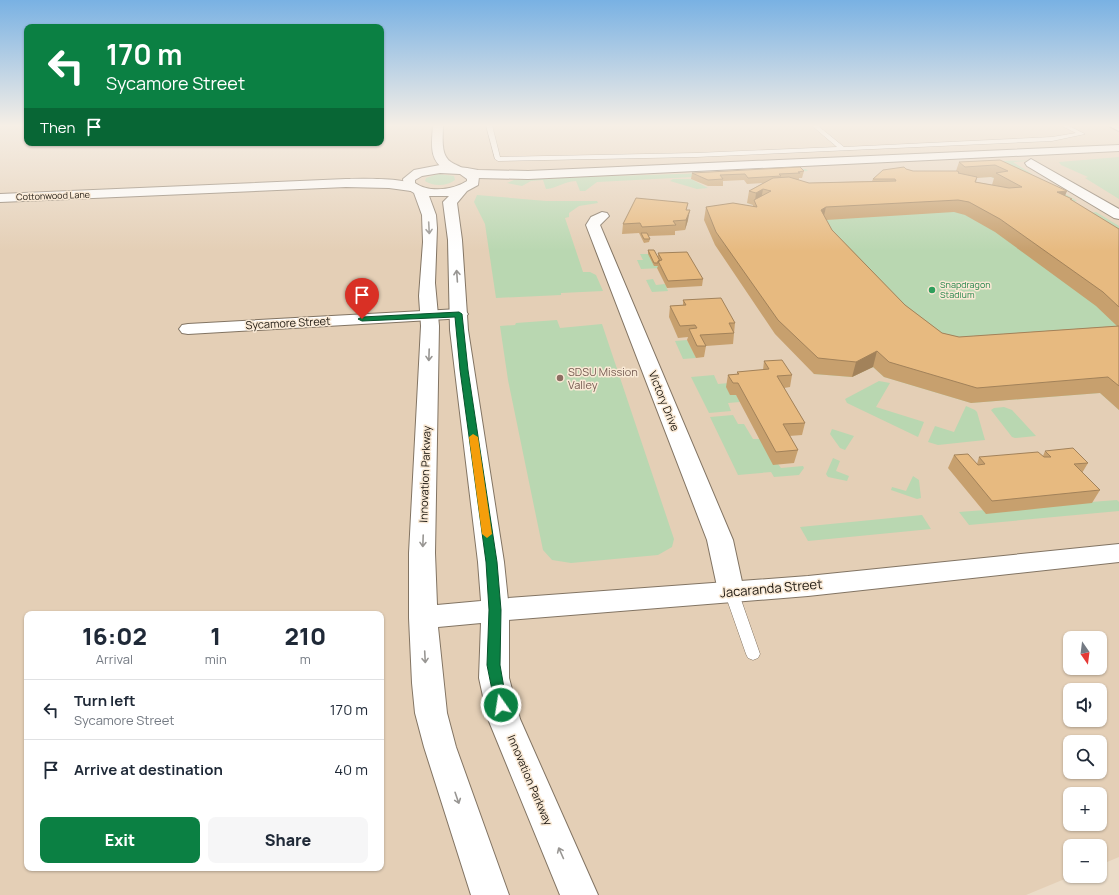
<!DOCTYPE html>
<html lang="en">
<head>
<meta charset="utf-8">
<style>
  body { margin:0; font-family:Manrope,sans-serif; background:#f6f6f7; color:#1f2937; height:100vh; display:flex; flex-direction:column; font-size:15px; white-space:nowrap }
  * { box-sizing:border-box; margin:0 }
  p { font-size:13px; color:#747a83 }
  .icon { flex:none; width:22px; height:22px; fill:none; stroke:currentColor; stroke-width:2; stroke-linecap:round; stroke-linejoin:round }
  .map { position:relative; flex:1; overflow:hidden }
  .panel { position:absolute; left:24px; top:611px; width:360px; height:260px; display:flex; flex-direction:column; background:#fff; border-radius:8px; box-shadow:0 1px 3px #0004 }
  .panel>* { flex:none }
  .top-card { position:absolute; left:24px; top:24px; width:360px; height:122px; border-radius:8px; box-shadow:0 1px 3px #0004; background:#0b8043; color:#fff; overflow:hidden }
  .needle { width:26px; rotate:166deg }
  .fabs { position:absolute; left:1063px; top:631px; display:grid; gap:8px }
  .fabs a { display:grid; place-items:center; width:44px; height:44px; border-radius:8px; background:#fff; box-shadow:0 1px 3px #0004; font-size:20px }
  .pin { position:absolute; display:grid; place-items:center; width:34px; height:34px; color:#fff; margin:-41px -17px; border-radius:50% 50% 50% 0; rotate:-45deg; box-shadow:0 0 4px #0007 }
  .pin .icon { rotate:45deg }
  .me { position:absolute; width:44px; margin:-22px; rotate:347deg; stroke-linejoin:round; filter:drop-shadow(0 0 3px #0008) }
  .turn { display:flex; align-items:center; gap:14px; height:84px; padding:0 16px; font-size:18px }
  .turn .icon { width:52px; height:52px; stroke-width:2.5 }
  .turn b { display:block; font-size:28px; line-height:34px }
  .then { display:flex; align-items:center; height:38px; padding:0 16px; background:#0003; gap:8px; font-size:15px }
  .eta { display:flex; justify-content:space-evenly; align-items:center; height:68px; text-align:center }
  .eta b { font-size:24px; font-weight:800; line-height:28px }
  .primary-button { display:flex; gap:8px; margin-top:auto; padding:8px 16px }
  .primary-button a { flex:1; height:46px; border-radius:8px; background:#0b8043; color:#fff; font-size:16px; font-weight:800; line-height:46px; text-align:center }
  .primary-button a+a { background:#f6f6f7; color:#1f2937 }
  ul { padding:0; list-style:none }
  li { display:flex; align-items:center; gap:12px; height:60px; padding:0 16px; border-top:1px solid #e0e1e3 }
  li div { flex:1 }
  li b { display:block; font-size:15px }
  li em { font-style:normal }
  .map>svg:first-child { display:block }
  .built { fill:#e4cfb6; fill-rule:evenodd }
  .green { fill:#b9d7b1 }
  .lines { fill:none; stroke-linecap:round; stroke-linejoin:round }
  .service-casing { stroke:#827463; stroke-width:1 }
  .minor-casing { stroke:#827463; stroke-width:2 }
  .tertiary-casing { stroke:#827463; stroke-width:2 }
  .secondary-casing { stroke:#827463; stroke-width:2 }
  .service { fill:#fff; fill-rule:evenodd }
  .minor { fill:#fff; fill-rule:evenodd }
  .tertiary { fill:#fff; fill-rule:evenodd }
  .secondary { fill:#fff; fill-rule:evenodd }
  .wall { fill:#c7a06e; fill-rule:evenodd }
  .shaded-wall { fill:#a2825a }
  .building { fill:#e7ba80; stroke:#a2825a }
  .oneway { stroke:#989693 }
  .route { fill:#0b8043; stroke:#07532c }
  .slow { fill:#f59e0b }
  .leisure-dot { fill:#2e9e5b; stroke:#f9e9d5; stroke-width:1.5 }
  .education-dot { fill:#8d6e63; stroke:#f9e9d5; stroke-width:1.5 }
  .labels { text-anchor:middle; stroke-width:3; stroke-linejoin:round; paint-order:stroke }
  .far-street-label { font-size:9px; fill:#1b160f; stroke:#f9e9d5 }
  .far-leisure-label { font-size:9px; fill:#27864d; stroke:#f9e9d5; text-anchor:start }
  .street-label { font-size:11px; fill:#1b160f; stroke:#f9e9d5 }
  .education-label { font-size:11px; fill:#785e54; stroke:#f9e9d5; text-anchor:start }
  .near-street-label { font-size:13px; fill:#1b160f; stroke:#f9e9d5 }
</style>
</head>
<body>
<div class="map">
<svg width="1119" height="895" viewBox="0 0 1119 895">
  <rect width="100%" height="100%" fill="#ebdcc8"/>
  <path class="built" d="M0 125H27V143H381V125H1119V857L1100 865V846H1070V876H1072L1026 895H0ZM27 614H381V868H27ZM1070 638H1100V668H1070ZM1070 690H1100V720H1070ZM1070 742H1100V772H1070ZM1070 794H1100V824H1070Z"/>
  <path class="green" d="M1119 157V199L1085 178 1088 177 1061 165 1059 162Z
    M1043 160 1013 162 1032 174 1019 175 1039 178 1077 201 1053 204 1076 215 1096 212 1119 226V410L1100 393 971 403 884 377 873 367 852 377 814 374 755 219 754 205 747 203 771 190 824 192 901 179 1016 197 992 185 1003 183 991 177 961 178 1002 161Z
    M806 169 808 171 597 182 585 191H580L576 181C562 182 558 188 546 189L543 180 531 181 522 186 507 183 514 180C610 175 707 174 806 169Z
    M438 174 454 176 455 180C447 186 434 187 425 181L426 178Z
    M673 179H691L708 188 697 189 670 181Z
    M477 195 546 201H597L598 203 579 206 569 213V217L565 218 583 272H590L596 275 603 291 561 293V295L496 298 485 224 474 202Z
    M640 254H648L661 268 641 269 637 260H643Z
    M653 279 656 285 665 284 668 291 652 292 646 280Z
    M557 320 560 328 602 324 674 539 672 547 658 555 571 563 552 560 543 550 508 380 500 326 515 325 516 323Z
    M687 340 696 358 683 359 675 341Z
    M714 375 718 384 729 383 730 395H736L740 402 728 403 731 411 709 413 691 377Z
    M879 381 890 383 876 407 924 422 918 437 847 403 845 399Z
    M966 406 975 410 977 412 985 440 938 445 928 442 935 426 954 432Z
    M1004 407 1012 410 1036 436 1015 438 1012 437 991 410 994 408Z
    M733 415 738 424H744L753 439H760L773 464H778L781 468 803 466 804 468 799 475 774 477 771 472 738 475 710 417Z
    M832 429 854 436 845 450 840 448 830 434Z
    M833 458 840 461 836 471 849 476 847 481 828 477 826 474Z
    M913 476 919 480 921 498 917 499 891 490 892 487 906 491Z
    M1117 500 1119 502V511L969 525 959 512Z
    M922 515 931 529 808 541 800 527Z"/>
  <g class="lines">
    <defs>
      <path id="service" d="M486 125H492L500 157 696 153 837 147 811 125H817L844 147 1052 137 1076 133 1060 125H1067L1085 134 1052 141 696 157 498 161 495 159Z
        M731 586 736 587 738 591 760 654 758 658 753 660 748 658 746 654 724 591 726 587Z"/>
      <path id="minor" d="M433 125H443C443 137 440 155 451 162 455 165 461 166 464 170L462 173C457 174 452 172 447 170 428 162 432 142 433 125Z
        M1031 159 1119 209V219L1114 218 1027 166 1025 163Z
        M602 212 607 213 609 216 600 225 733 540 744 591 741 598 731 601 721 598 718 591 707 540 586 225 591 217Z
        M459 309 465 310 468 314 465 318 188 334 182 333 179 329 182 325 188 324Z"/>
      <path id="tertiary" d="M1107 125H1119V131Z
        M1119 145V151L528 179 478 178 463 175 461 172 467 168 478 170 528 171Z
        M346 179C359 179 411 177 417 187L411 191 389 188 346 187 0 202V194Z
        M1119 544V562L808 596 495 621 485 618 481 610 485 602 495 599 808 576Z"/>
      <path id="secondary" d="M440 165 467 168 479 177 478 185 467 191 457 203 462 240 468 330 504 562 509 610V678L520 719 598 895H560L488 719 479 678 481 623 438 627 447 713 456 747 509 895H471L424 747 415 713 412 683 409 618V553L421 326 419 296 423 242 422 215 414 193 404 187 403 179 414 170ZM440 173 460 174 467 179V181C453 190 429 193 415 183V180L422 176ZM429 196H449L443 202 448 240 450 330 478 562 481 601 437 605 435 553 439 326 435 283 437 228 436 215Z"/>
    </defs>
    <use href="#service" class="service-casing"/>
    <use href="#minor" class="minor-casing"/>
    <use href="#tertiary" class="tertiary-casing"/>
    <use href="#secondary" class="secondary-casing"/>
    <use href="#service" class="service"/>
    <use href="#minor" class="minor"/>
    <use href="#tertiary" class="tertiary"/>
    <use href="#secondary" class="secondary"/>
  </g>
  <path class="wall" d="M1000 160 1072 199 1071 200 1119 229V410L1100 393 971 403 884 377 873 367 852 377 814 374 775 334 715 245 704 220 706 207 753 206V205L747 203 749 191 763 183 747 184 744 180 723 181V186H708L691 179 692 173 804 171 802 178H799V180H797L809 183 872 181 873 179 906 169 913 171H956L959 162ZM991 177 994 178 992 185H993L976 182 977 178ZM954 212 965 215 995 232 1096 306 1117 326 959 337 942 333 905 305 832 230 826 220Z
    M687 210 688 220 685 230 675 231V235L648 236 650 239 649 242 644 243 639 233 622 234 623 224Z
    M648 250 658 257V253L703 279 702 286 667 288 657 268 658 266H654L648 254Z
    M683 300 735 323 733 344 706 346 704 357 696 358 687 340 688 337 678 338 669 317 670 306 683 305Z
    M764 361 792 375 790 387 784 388 805 423 802 435 789 436 798 450 794 463 773 465 736 395H730L726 387 728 375 737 374V372L763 370Z
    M1045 451 1088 463 1082 473 1100 490 1092 503 986 514 948 468 954 455 977 464 979 457 1043 456Z"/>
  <path class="shaded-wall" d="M763 189 761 201H755L756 193Z
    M1067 191 1062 203 1057 192Z
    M826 207 823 220 821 210Z
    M690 210 688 220 685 230 686 220Z
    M877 351 873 367 852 377 856 362Z"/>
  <path class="building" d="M1000 160 1067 191 1057 192 1072 199H1070L1119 229V307L1103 292 1000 219 969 202 958 200 826 207 821 210 832 230 905 305 942 333 959 337 1119 326V386L1108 377 977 388 889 362 877 351 856 362 818 358 778 320 716 232 706 207 733 203 757 207 754 200 771 191 763 189 756 193 749 191 773 178 789 177 809 183 896 181 895 179H873L883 170 904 167 906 169 913 171H957L959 172 958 173 977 177 975 182 1009 188 1022 187 996 173 1008 171 995 165 965 167 959 162Z
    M800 167 804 171 798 172 800 173 779 174 781 176 748 178 745 174 720 175 723 179 708 180 692 173Z
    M636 198 688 203 686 210H690L686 220 673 221 676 225 642 227 640 223 623 224Z
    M641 233H647L650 239H644Z
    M648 250H654L660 261H658V263H654Z
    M687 252 703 279 668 281 658 261 662 260 658 253Z
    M721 298 735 323H729L734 333 700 335 706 346H697L689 329 697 328 695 325 680 326 670 306 686 305 683 300Z
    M782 360 792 375 777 376 805 423 783 424 798 450 776 452 738 383H733L728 375 739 374 737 372 769 369 764 361Z
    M1073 448 1088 463 1074 464 1100 490 992 501 954 455 968 454 978 465 985 464 979 457 1038 452 1044 457H1051L1045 451Z"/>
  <defs><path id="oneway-shaft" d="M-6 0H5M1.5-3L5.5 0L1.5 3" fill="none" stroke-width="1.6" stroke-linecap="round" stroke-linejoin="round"/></defs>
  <g class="oneway">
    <use href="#oneway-shaft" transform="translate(429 228) rotate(87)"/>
    <use href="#oneway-shaft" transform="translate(457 276) rotate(-94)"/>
    <use href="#oneway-shaft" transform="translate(429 355) rotate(92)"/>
    <use href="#oneway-shaft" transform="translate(423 541) rotate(92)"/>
    <use href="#oneway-shaft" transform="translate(425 657) rotate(87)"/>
    <use href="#oneway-shaft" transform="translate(457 798) rotate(71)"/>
    <use href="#oneway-shaft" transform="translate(561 853) rotate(-114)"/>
  </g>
  <linearGradient id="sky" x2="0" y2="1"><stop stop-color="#79b1e3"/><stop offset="0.5" stop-color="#f6efe6"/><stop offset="1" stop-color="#f6efe6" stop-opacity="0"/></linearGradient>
  <rect width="1119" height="251" fill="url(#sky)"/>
  <path class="route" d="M459 312 462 314 468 370 497 562 501 610 500 665 507 705 505 709 501 711 496 709 495 705 487 665 489 610 486 562 460 370 455 317 362 321 358 319 362 317Z"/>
  <path class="slow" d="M473 434 478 437 492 534 487 538 482 534 469 437Z"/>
  <circle class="leisure-dot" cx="932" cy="290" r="4"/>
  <circle class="education-dot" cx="560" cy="378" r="4"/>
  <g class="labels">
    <g class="far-street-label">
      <text transform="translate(53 196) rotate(-2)" y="3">Cottonwood Lane</text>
    </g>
    <g class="far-leisure-label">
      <text x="940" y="288">Snapdragon<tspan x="940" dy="10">Stadium</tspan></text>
    </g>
    <g class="street-label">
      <text transform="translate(288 323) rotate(-3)" y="4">Sycamore Street</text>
      <text transform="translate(664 401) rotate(68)" y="4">Victory Drive</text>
      <text transform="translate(425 474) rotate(-88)" y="4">Innovation Parkway</text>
      <text transform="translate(530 780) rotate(67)" y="4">Innovation Parkway</text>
    </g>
    <g class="education-label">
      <text x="568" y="376">SDSU Mission<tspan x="568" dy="13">Valley</tspan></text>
    </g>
    <g class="near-street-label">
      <text transform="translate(771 588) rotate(-5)" y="5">Jacaranda Street</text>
    </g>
  </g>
</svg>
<div class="fabs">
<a><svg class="needle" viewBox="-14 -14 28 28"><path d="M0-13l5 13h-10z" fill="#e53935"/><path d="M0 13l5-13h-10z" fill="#747a83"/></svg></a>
<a><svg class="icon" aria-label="sound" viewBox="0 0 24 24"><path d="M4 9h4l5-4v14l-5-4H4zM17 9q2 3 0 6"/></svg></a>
<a><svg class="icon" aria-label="search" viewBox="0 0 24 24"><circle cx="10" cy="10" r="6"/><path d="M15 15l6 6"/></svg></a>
<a>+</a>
<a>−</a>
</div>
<div class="pin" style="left:362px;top:319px;background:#d93025"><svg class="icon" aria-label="arrive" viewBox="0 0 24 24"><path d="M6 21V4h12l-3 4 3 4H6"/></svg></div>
<svg class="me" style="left:501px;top:705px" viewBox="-20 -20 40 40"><circle r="17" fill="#0b8043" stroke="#fff" stroke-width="3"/><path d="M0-11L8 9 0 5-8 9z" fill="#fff"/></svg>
<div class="top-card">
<div class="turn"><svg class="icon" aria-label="left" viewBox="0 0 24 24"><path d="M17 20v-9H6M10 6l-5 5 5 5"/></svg><div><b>170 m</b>Sycamore Street</div></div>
<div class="then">Then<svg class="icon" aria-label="arrive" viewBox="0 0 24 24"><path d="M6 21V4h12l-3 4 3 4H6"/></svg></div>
</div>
<section class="panel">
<div class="eta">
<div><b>16:02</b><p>Arrival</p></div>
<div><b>1</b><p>min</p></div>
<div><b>210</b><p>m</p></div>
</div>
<ul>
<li><svg class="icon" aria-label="left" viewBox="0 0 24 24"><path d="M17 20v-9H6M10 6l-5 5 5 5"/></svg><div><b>Turn left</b><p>Sycamore Street</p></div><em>170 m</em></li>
<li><svg class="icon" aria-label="arrive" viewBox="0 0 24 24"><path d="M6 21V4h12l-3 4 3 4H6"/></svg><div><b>Arrive at destination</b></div><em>40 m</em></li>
</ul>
<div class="primary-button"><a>Exit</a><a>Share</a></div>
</section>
</div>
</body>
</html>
